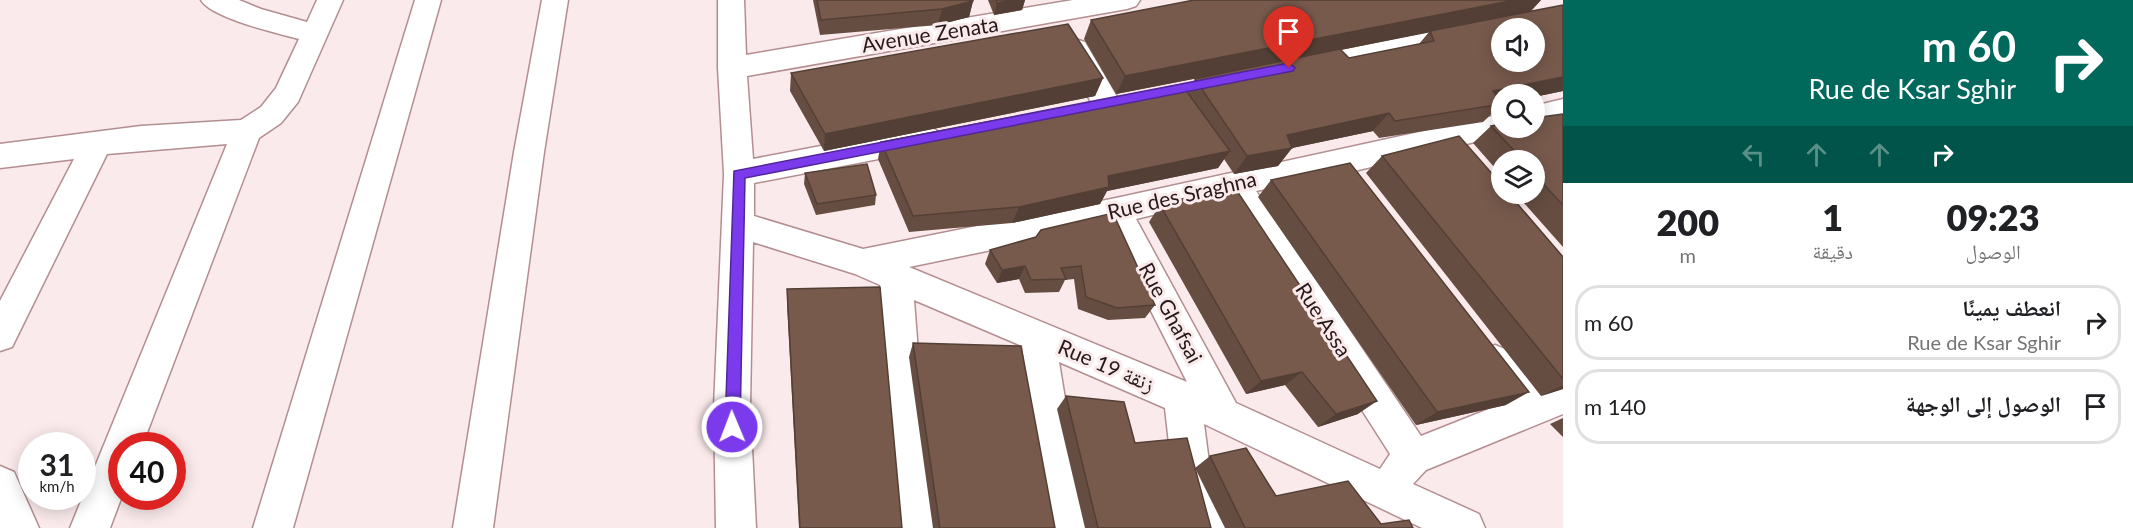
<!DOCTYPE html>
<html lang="ar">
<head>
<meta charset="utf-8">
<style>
  body { margin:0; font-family:Lato,"Noto Naskh Arabic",sans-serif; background:#f2f2f2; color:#202124; direction:rtl; height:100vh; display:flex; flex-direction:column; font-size:22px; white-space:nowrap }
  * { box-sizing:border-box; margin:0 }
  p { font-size:20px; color:#757577 }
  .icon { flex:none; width:33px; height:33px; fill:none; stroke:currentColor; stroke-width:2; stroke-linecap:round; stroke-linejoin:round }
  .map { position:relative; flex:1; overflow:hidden; direction:ltr }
  .details { display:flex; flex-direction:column; background:#fff; width:570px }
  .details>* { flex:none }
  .hud { background:#00695c; color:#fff; overflow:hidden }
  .fabs { position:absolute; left:1491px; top:18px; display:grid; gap:12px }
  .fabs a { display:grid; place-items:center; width:54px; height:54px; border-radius:50%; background:#fff; box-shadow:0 3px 15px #0003; font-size:30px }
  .speed { position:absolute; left:18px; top:432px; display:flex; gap:12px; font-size:30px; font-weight:700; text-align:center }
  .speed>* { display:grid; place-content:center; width:78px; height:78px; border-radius:50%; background:#fff; box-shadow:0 3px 15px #0003; line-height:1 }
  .speed small { font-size:15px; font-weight:400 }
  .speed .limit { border:9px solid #d22; background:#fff; color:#111 }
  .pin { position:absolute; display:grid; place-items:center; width:51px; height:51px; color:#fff; margin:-62px -26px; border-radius:50% 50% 50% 0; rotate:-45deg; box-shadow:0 0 6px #0007 }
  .pin .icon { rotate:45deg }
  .me { position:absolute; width:66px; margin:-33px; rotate:359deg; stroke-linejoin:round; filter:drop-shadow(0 0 4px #0008) }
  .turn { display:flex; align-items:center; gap:21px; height:126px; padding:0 18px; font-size:27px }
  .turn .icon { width:78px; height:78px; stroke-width:2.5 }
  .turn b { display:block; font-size:42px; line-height:51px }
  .lanes { display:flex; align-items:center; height:57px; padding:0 18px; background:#0003; justify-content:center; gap:30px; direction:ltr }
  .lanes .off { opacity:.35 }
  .eta { display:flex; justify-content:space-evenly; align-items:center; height:102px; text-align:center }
  .eta b { font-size:36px; font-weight:800; line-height:42px }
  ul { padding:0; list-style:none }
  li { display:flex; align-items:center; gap:18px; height:75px; margin:0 12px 9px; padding:0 6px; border:3px solid #e0e0e0; border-radius:24px }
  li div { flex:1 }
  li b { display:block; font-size:22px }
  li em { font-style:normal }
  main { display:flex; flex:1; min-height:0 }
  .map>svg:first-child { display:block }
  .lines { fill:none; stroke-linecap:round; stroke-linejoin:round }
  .minor-casing { stroke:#b38e91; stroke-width:3 }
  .minor { fill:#fff; fill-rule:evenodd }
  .wall { fill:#664d41; fill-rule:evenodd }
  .shaded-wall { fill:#533f35 }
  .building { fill:#775a4c; stroke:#533f35; stroke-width:1.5; fill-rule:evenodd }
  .route { fill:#7c3aed; stroke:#51269a; stroke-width:1.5 }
  .labels { text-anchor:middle; stroke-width:6; stroke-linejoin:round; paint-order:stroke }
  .street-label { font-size:21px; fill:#27191a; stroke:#faeaeb }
</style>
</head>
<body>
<main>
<section class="details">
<div class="hud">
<div class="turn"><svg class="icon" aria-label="right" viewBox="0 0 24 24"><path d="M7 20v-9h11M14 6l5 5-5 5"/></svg><div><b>60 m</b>Rue de Ksar Sghir</div></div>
<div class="lanes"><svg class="icon off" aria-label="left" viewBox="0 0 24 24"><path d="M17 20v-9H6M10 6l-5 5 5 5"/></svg><svg class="icon off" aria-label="ahead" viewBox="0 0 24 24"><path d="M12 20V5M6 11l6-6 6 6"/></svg><svg class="icon off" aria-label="ahead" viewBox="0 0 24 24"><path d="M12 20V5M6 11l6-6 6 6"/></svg><svg class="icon" aria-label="right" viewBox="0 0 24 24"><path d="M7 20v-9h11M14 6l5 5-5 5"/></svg></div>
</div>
<div class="eta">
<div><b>09:23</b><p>الوصول</p></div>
<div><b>1</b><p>دقيقة</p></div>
<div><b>200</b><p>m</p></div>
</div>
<ul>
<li><svg class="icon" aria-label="right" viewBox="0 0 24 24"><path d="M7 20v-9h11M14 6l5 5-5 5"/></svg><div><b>انعطف يمينًا</b><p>Rue de Ksar Sghir</p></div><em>60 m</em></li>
<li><svg class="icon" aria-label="arrive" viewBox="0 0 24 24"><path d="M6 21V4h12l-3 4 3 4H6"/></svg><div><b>الوصول إلى الوجهة</b></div><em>140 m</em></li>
</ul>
</section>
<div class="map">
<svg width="1563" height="528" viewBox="0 0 1563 528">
  <rect width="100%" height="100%" fill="#faeaeb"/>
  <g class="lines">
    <defs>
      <path id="minor" d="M201 0H239L261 9 307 22 317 0H343L298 102 281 123 259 138 142 446H122V496L110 528H70L227 144 107 154 12 347 0 351V301L74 159 0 168V144L141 126 241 120 261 107 276 88 299 39C277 33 211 18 201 0Z
        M415 0H441L293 528H253Z
        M542 0H568L544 152 493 528H453L514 152Z
        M718 0H744L746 55 1073 0H1140L1136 6 1127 9 747 76 753 159 925 126 936 130 940 138 936 146 925 150 754 183V216L863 249 1116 198 1502 114V128H1515L1512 133 1342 174 1256 191 1421 436 1504 403 1477 361 1483 350 1495 345 1507 350 1537 390 1563 380V414L1426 470 1413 484 1479 514 1485 528H1422L1204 424 1210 470 1229 528H1189L1172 470 1165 408 1059 362 1086 528H1046L1022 346 914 300 925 444 937 528H897L887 444 880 285 855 274 753 242 750 407 756 528H716L714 407 724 174 718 68ZM1226 197 1390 454 1380 469 1236 403 1136 219ZM1108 226 1187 382 909 267Z
        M1464 24 1474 27 1478 34 1474 41 1303 75 1293 72 1289 65 1293 58 1303 55Z
        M1075 39 1085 42 1116 95 1121 103 1116 111 1106 114 1096 111 1061 49 1065 42Z
        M1563 99V121L1534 128H1532H1534V106Z
        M0 466 14 472 39 528H0Z"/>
    </defs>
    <use href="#minor" class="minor-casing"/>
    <use href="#minor" class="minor"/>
  </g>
  <path class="wall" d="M813 0H973V1L969 17 938 25 820 35Z
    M988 0H1025L1022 10 994 15Z
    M1541 0 1530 12 1563 91 1534 97V94H1502V104L1483 122 1379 138 1373 131 1292 148 1278 166 1234 174 1224 159 1218 168 1107 191 1100 204 1012 223 909 232 878 159 881 142 1188 93 1195 79 1250 68 1116 94 1084 39 1091 20ZM1429 32 1419 44 1349 58 1341 50Z
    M791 73 1103 78 1095 96 824 151 790 91Z
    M1563 114V247L1516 194H1534V160H1502V176L1473 143 1491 126Z
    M1382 156 1563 257V389L1541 396 1366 173Z
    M805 173 876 195 875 205 816 215 804 184Z
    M1271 180 1506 405 1416 425 1258 197Z
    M1160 205 1358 414 1318 427 1285 385 1246 394 1149 222Z
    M1036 237 1155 305 1145 318 1108 320 1078 309 1074 279 1065 280 1059 292 1025 293 1019 279 997 283 985 264 990 250Z
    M787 289 902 528H799L787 304Z
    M913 343 1055 528H933L909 357Z
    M1066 396 1135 443 1211 528H1085L1057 409Z
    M1563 418V437L1550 424Z
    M1210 456 1276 496 1381 524 1413 528H1225L1195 468Z"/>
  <path class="shaded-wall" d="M1016 0H1025L1022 10 994 15 997 3Z
    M1515 0H1541L1529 13 1116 94 1125 76Z
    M973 1 969 17 938 25 942 9Z
    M1563 77V91L1534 97V94H1502V104L1493 91Z
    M1103 78 1095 96 824 151 825 134Z
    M1389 113 1373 131 1292 148 1278 166 1234 174 1247 156 1287 135Z
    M1230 151 1218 168 1107 191 1100 204 1012 223 1019 207 1108 176Z
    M1025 266 1019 279 997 283 1002 270Z
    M1302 372 1285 385 1246 394 1261 381Z
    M1563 385V389L1541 396Z
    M1529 392 1506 405 1416 425 1437 412Z
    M1377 401 1358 414 1318 427 1336 414Z"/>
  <path class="building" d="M817 0H973V1L942 9 821 20Z
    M996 0H1016L997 3Z
    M1194 0H1515L1125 76 1091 20Z
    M1563 5V77L1493 91 1502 104 1395 121 1389 113 1287 135 1292 148 1247 156 1195 79 1340 49 1349 58 1434 41 1430 31ZM1502 28H1534V62H1502Z
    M1068 24 1103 78 825 134 791 73Z
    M1182 85 1230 151 1108 176 1109 187 1019 207 913 216 881 142Z
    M1563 114V205L1534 174V160H1523L1491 126 1502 124V128H1534V118Z
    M1459 136 1502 185V194H1509L1563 257V379L1382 156Z
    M1350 163 1529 392 1437 412 1271 180Z
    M867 164 876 195 817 204 805 173Z
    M1233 185 1377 401 1336 414 1302 372 1261 381 1160 205Z
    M1113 213 1155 305 1117 308 1086 297 1081 266 1061 268 1066 279 1031 280 1025 266 1002 270 990 250 1036 237 1041 230Z
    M880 287 902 528H800L787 289Z
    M913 343 1021 346 1055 528H940Z
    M1066 396 1124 402 1135 443 1187 438 1211 528H1098Z
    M1246 448 1276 496 1348 481 1381 524 1409 520 1413 528H1245L1210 456Z"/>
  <path class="route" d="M1289 63 1295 68 1293 71 745 178 740 427 738 432 732 434 727 432 725 427 734 171Z"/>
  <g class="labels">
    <g class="street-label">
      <text transform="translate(930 35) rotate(-9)" y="7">Avenue Zenata</text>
      <text transform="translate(1182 196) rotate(-13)" y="7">Rue des Sraghna</text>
      <text transform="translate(1170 313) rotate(62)" y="7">Rue Ghafsai</text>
      <text transform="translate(1323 320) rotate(57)" y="7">Rue Assa</text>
      <text transform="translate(1106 366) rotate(23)" y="7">Rue 19 زنقة</text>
    </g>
  </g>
</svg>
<div class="fabs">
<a><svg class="icon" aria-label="sound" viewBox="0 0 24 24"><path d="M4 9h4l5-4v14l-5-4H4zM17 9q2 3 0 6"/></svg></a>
<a><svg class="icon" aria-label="search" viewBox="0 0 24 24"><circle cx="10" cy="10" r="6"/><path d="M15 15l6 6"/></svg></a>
<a><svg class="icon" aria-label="layers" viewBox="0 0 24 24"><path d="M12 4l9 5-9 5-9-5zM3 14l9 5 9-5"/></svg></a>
</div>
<div class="speed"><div>31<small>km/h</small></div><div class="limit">40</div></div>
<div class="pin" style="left:1289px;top:68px;background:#d93025"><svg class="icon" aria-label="arrive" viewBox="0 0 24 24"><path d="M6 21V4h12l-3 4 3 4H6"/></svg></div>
<svg class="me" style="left:732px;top:427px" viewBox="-20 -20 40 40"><circle r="17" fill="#7c3aed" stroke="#fff" stroke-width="3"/><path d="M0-11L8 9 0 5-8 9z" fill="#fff"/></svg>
</div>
</main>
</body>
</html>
